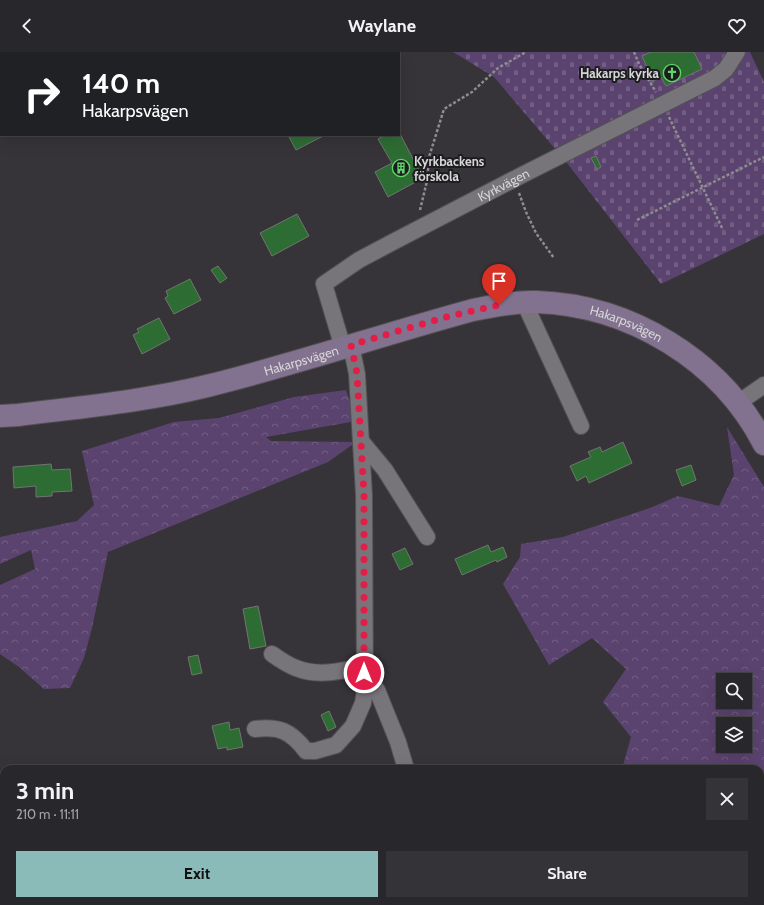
<!DOCTYPE html>
<html lang="en">
<head>
<meta charset="utf-8">
<style>
  body { margin:0; font-family:Cabin,sans-serif; background:#343337; color:#f1f3f6; height:100vh; display:flex; flex-direction:column; font-size:15px; white-space:nowrap }
  * { box-sizing:border-box; margin:0 }
  p { font-size:13px; color:#a5a5a9 }
  .icon { flex:none; width:22px; height:22px; fill:none; stroke:currentColor; stroke-width:2; stroke-linecap:round; stroke-linejoin:round }
  .map { position:relative; flex:1; overflow:hidden }
  .sheet { position:absolute; left:0px; top:713px; width:764px; height:140px; display:flex; flex-direction:column; background:#28272b; border-radius:12px 12px 0 0; box-shadow:0 4px 16px #0002,0 0 0 1px #444447 }
  .sheet>* { flex:none }
  .hud { position:absolute; left:0px; top:0px; width:400px; height:84px; box-shadow:0 4px 16px #0002,0 0 0 1px #444447; background:#202124; color:#fff; overflow:hidden }
  .tools { position:absolute; left:716px; top:621px; display:grid; gap:8px }
  .tools a { display:grid; place-items:center; width:36px; height:36px; border-radius:0px; background:#28272b; box-shadow:0 4px 16px #0002,0 0 0 1px #444447; font-size:20px }
  .pin { position:absolute; display:grid; place-items:center; width:34px; height:34px; color:#fff; margin:-41px -17px; border-radius:50% 50% 50% 0; rotate:-45deg; box-shadow:0 0 4px #0007 }
  .pin .icon { rotate:45deg }
  .me { position:absolute; width:44px; margin:-22px; rotate:0deg; stroke-linejoin:round; filter:drop-shadow(0 0 3px #0008) }
  .turn { display:flex; align-items:center; gap:14px; height:84px; padding:0 16px; font-size:18px }
  .turn .icon { width:52px; height:52px; stroke-width:2.5 }
  .turn b { display:block; font-size:28px; line-height:34px }
  .round { display:grid; place-items:center; flex:none; width:42px; height:42px; border-radius:0px; background:#343337 }
  .headline { display:flex; align-items:center; justify-content:space-between; height:68px; padding:0 16px }
  h1 { font-size:24px; font-weight:700; line-height:30px }
  .cta { display:flex; gap:8px; margin-top:auto; padding:8px 16px }
  .cta a { flex:1; height:46px; border-radius:0px; background:#8bbbb9; color:#111; font-size:16px; font-weight:700; line-height:46px; text-align:center }
  .cta a+a { background:#343337; color:#f1f3f6 }
  header { display:flex; justify-content:space-between; align-items:center; height:52px; padding:0 16px; background:#28272b; font-size:18px; font-weight:700 }
  .map>svg:first-child { display:block }
  .forest { fill:url(#forest-crowns); fill-rule:evenodd }
  .cemetery { fill:url(#cemetery-stones) }
  .building { fill:#2d6c33; stroke:#717571 }
  .lines { fill:none; stroke-linecap:round; stroke-linejoin:round }
  .street-casing { stroke:#525053; stroke-width:18 }
  .secondary-casing { stroke:#525053; stroke-width:24 }
  .path { stroke:#8d8c8f; stroke-width:2.5; stroke-dasharray:3 2; stroke-linecap:butt }
  .street { stroke:#78757a; stroke-width:16 }
  .secondary { stroke:#82728f; stroke-width:22 }
  .route { stroke:#e11d48; stroke-width:7; stroke-dasharray:0 12.6 }
  .labels { text-anchor:middle; stroke-width:4; stroke-linejoin:round; paint-order:stroke }
  .poi-label { font-size:13px; font-weight:bold; fill:#d6d5d7; stroke:#1d1c1e; text-anchor:end }
  .street-label { font-size:13px; fill:#d6d5d7; stroke:#1d1c1e }
</style>
</head>
<body>
<header><svg class="icon" aria-label="back" viewBox="0 0 24 24"><path d="M15 5l-7 7 7 7"/></svg>Waylane<svg class="icon" aria-label="heart" viewBox="0 0 24 24"><path d="M12 20l-8-8c-3-5 5-10 8-4 3-6 11-1 8 4z"/></svg></header>
<div class="map">
<svg width="764" height="853" viewBox="0 0 764 853">
  <defs>
    <pattern id="forest-crowns" width="20" height="18" patternUnits="userSpaceOnUse"><rect width="20" height="18" fill="#5b436f"/><path d="M2 6a3 3 0 1 1 6 0M12 15a3 3 0 1 1 6 0" fill="none" stroke="#725d83"/></pattern>
    <pattern id="cemetery-stones" width="16" height="16" patternUnits="userSpaceOnUse"><rect width="16" height="16" fill="#5b436f"/><path d="M2 7V4a2 2 0 0 1 4 0v3zM10 15v-3a2 2 0 0 1 4 0v3z" fill="#725d83"/></pattern>
  </defs>
  <rect width="100%" height="100%" fill="#363439"/>
  <path class="forest" d="M346 338 356 369 266 385 271 389 356 390 328 410 108 500 92 576 84 606 70 636 44 637 19 615 0 602V533L35 517 31 498 0 512V485L77 469 94 453 82 399 174 370 219 366 294 345Z
    M727 375 764 435V853H576L577 849H760V717H622L631 685 603 650 626 617 592 586 549 613 503 532 520 505 521 492 563 485 650 456 678 444 719 454 734 423ZM723 628H745V650H723ZM723 672H745V694H723Z
    M0 730 4 734V815H0Z"/>
  <path class="cemetery" d="M453 0H750L764 30V182L661 232 567 111 494 25Z"/>
  <path class="building" d="M651 0H694L702 17 666 34 661 25 653 29 642 4Z
    M399 80 423 126 388 145 375 120 392 111 378 87 385 83H399Z
    M288 83H325L296 98Z
    M596 104 601 115 597 117 591 106Z
    M297 162 309 184 272 204 260 181Z
    M218 214 227 226 220 231 211 218Z
    M190 227 201 248 174 262 165 246 168 244 166 239Z
    M159 266 170 287 142 302 133 283 139 280 137 277Z
    M623 390 632 411 589 431 586 424 577 429 570 414 591 405 588 400 600 395 602 400Z
    M51 412 52 418 70 417 72 439 52 440V444L36 445V434L14 436 13 415Z
    M691 413 696 428 682 434 676 418Z
    M488 493 491 500 503 495 507 505 497 510 496 508 462 523 455 507Z
    M405 496 413 512 400 518 392 502Z
    M258 554 266 594 250 597 243 557Z
    M198 603 202 621 192 623 188 605Z
    M329 659 336 675 328 679 321 663Z
    M229 670 230 678 239 676 243 695 227 698V695L218 697 212 674Z"/>
  <g class="lines">
    <defs>
      <g id="street">
        <path d="M524 250 581 374"/>
        <path id="s1" d="M343 296 324 232 359 208 391 191 522 123 715 26 726 17 737 0"/>
        <path d="M738 351 764 333"/>
        <path d="M361 389 385 418 427 485"/>
        <path d="M272 602C279 607 288 613 296 616 318 625 343 619 364 614"/>
        <path d="M364 621 377 638 398 690 406 717"/>
        <path d="M255 677C279 674 291 679 306 699H315L336 693 353 674 363 651 365 638 364 443 357 322 351 293"/>
      </g>
      <g id="secondary">
        <path id="s2" d="M0 364 18 363C81 355 146 349 207 334 297 312 384 282 473 258 494 254 515 249 536 250 630 253 721 308 764 392"/>
      </g>
    </defs>
    <use href="#street" class="street-casing"/>
    <use href="#secondary" class="secondary-casing"/>
    <path class="path" d="M634 0 639 12 656 40
      M669 65 723 178
      M519 141 526 160 536 181 554 206
      M420 158 427 129 429 105 444 57 472 40 498 16 526 0
      M637 168 764 105
      M271 853 272 849"/>
    <use href="#street" class="street"/>
    <use href="#secondary" class="secondary"/>
  </g>
  <g class="lines">
    <path class="route" d="M364 621V443L357 322 351 293 446 265 499 253"/>
  </g>
  <defs>
    <symbol id="church-ring" viewBox="-11 -11 22 22"><circle r="9.5" fill="#1d1c1e" stroke="#5fd56b" stroke-width="1.5"/><path d="M-1.2-6h2.4v3.5h3.3v2.4h-3.3V6h-2.4V-.1h-3.3v-2.4h3.3Z" fill="#5fd56b"/></symbol>
    <symbol id="building-ring" viewBox="-11 -11 22 22"><circle r="9.5" fill="#1d1c1e" stroke="#5fd56b" stroke-width="1.5"/><path d="M-4-6H4V6H1V3H-1V6H-4ZM-2.5-4.3h1.7v1.8h-1.7ZM.8-4.3h1.7v1.8H.8ZM-2.5-1h1.7V.8h-1.7ZM.8-1h1.7V.8H.8Z" fill="#5fd56b"/></symbol>
  </defs>
  <g fill-rule="evenodd">
    <use href="#church-ring" x="662" y="11" width="20" height="20"/>
    <use href="#building-ring" x="391" y="106" width="20" height="20"/>
  </g>
  <g class="labels">
    <g class="poi-label">
      <text x="659" y="26">Hakarps kyrka</text>
      <text x="414" y="114" text-anchor="start">Kyrkbackens<tspan x="414" dy="15">förskola</tspan></text>
    </g>
    <g class="street-label">
      <text dy="5" stroke="none"><textPath href="#s1" startOffset="272">Kyrkvägen</textPath></text>
      <text dy="5" stroke="none"><textPath href="#s2" startOffset="643">Hakarpsvägen</textPath></text>
      <text dy="5" stroke="none"><textPath href="#s2" startOffset="307">Hakarpsvägen</textPath></text>
    </g>
  </g>
</svg>
<div class="tools">
<a><svg class="icon" aria-label="search" viewBox="0 0 24 24"><circle cx="10" cy="10" r="6"/><path d="M15 15l6 6"/></svg></a>
<a><svg class="icon" aria-label="layers" viewBox="0 0 24 24"><path d="M12 4l9 5-9 5-9-5zM3 14l9 5 9-5"/></svg></a>
</div>
<div class="pin" style="left:499px;top:253px;background:#d93025"><svg class="icon" aria-label="arrive" viewBox="0 0 24 24"><path d="M6 21V4h12l-3 4 3 4H6"/></svg></div>
<svg class="me" style="left:364px;top:621px" viewBox="-20 -20 40 40"><circle r="17" fill="#e11d48" stroke="#fff" stroke-width="3"/><path d="M0-11L8 9 0 5-8 9z" fill="#fff"/></svg>
<div class="hud">
<div class="turn"><svg class="icon" aria-label="right" viewBox="0 0 24 24"><path d="M7 20v-9h11M14 6l5 5-5 5"/></svg><div><b>140 m</b>Hakarpsvägen</div></div>
</div>
<section class="sheet">
<div class="headline"><div><h1>3 min</h1><p>210 m · 11:11</p></div><a class="round"><svg class="icon" aria-label="close" viewBox="0 0 24 24"><path d="M6 6l12 12M18 6L6 18"/></svg></a></div>
<div class="cta"><a>Exit</a><a>Share</a></div>
</section>
</div>
</body>
</html>
